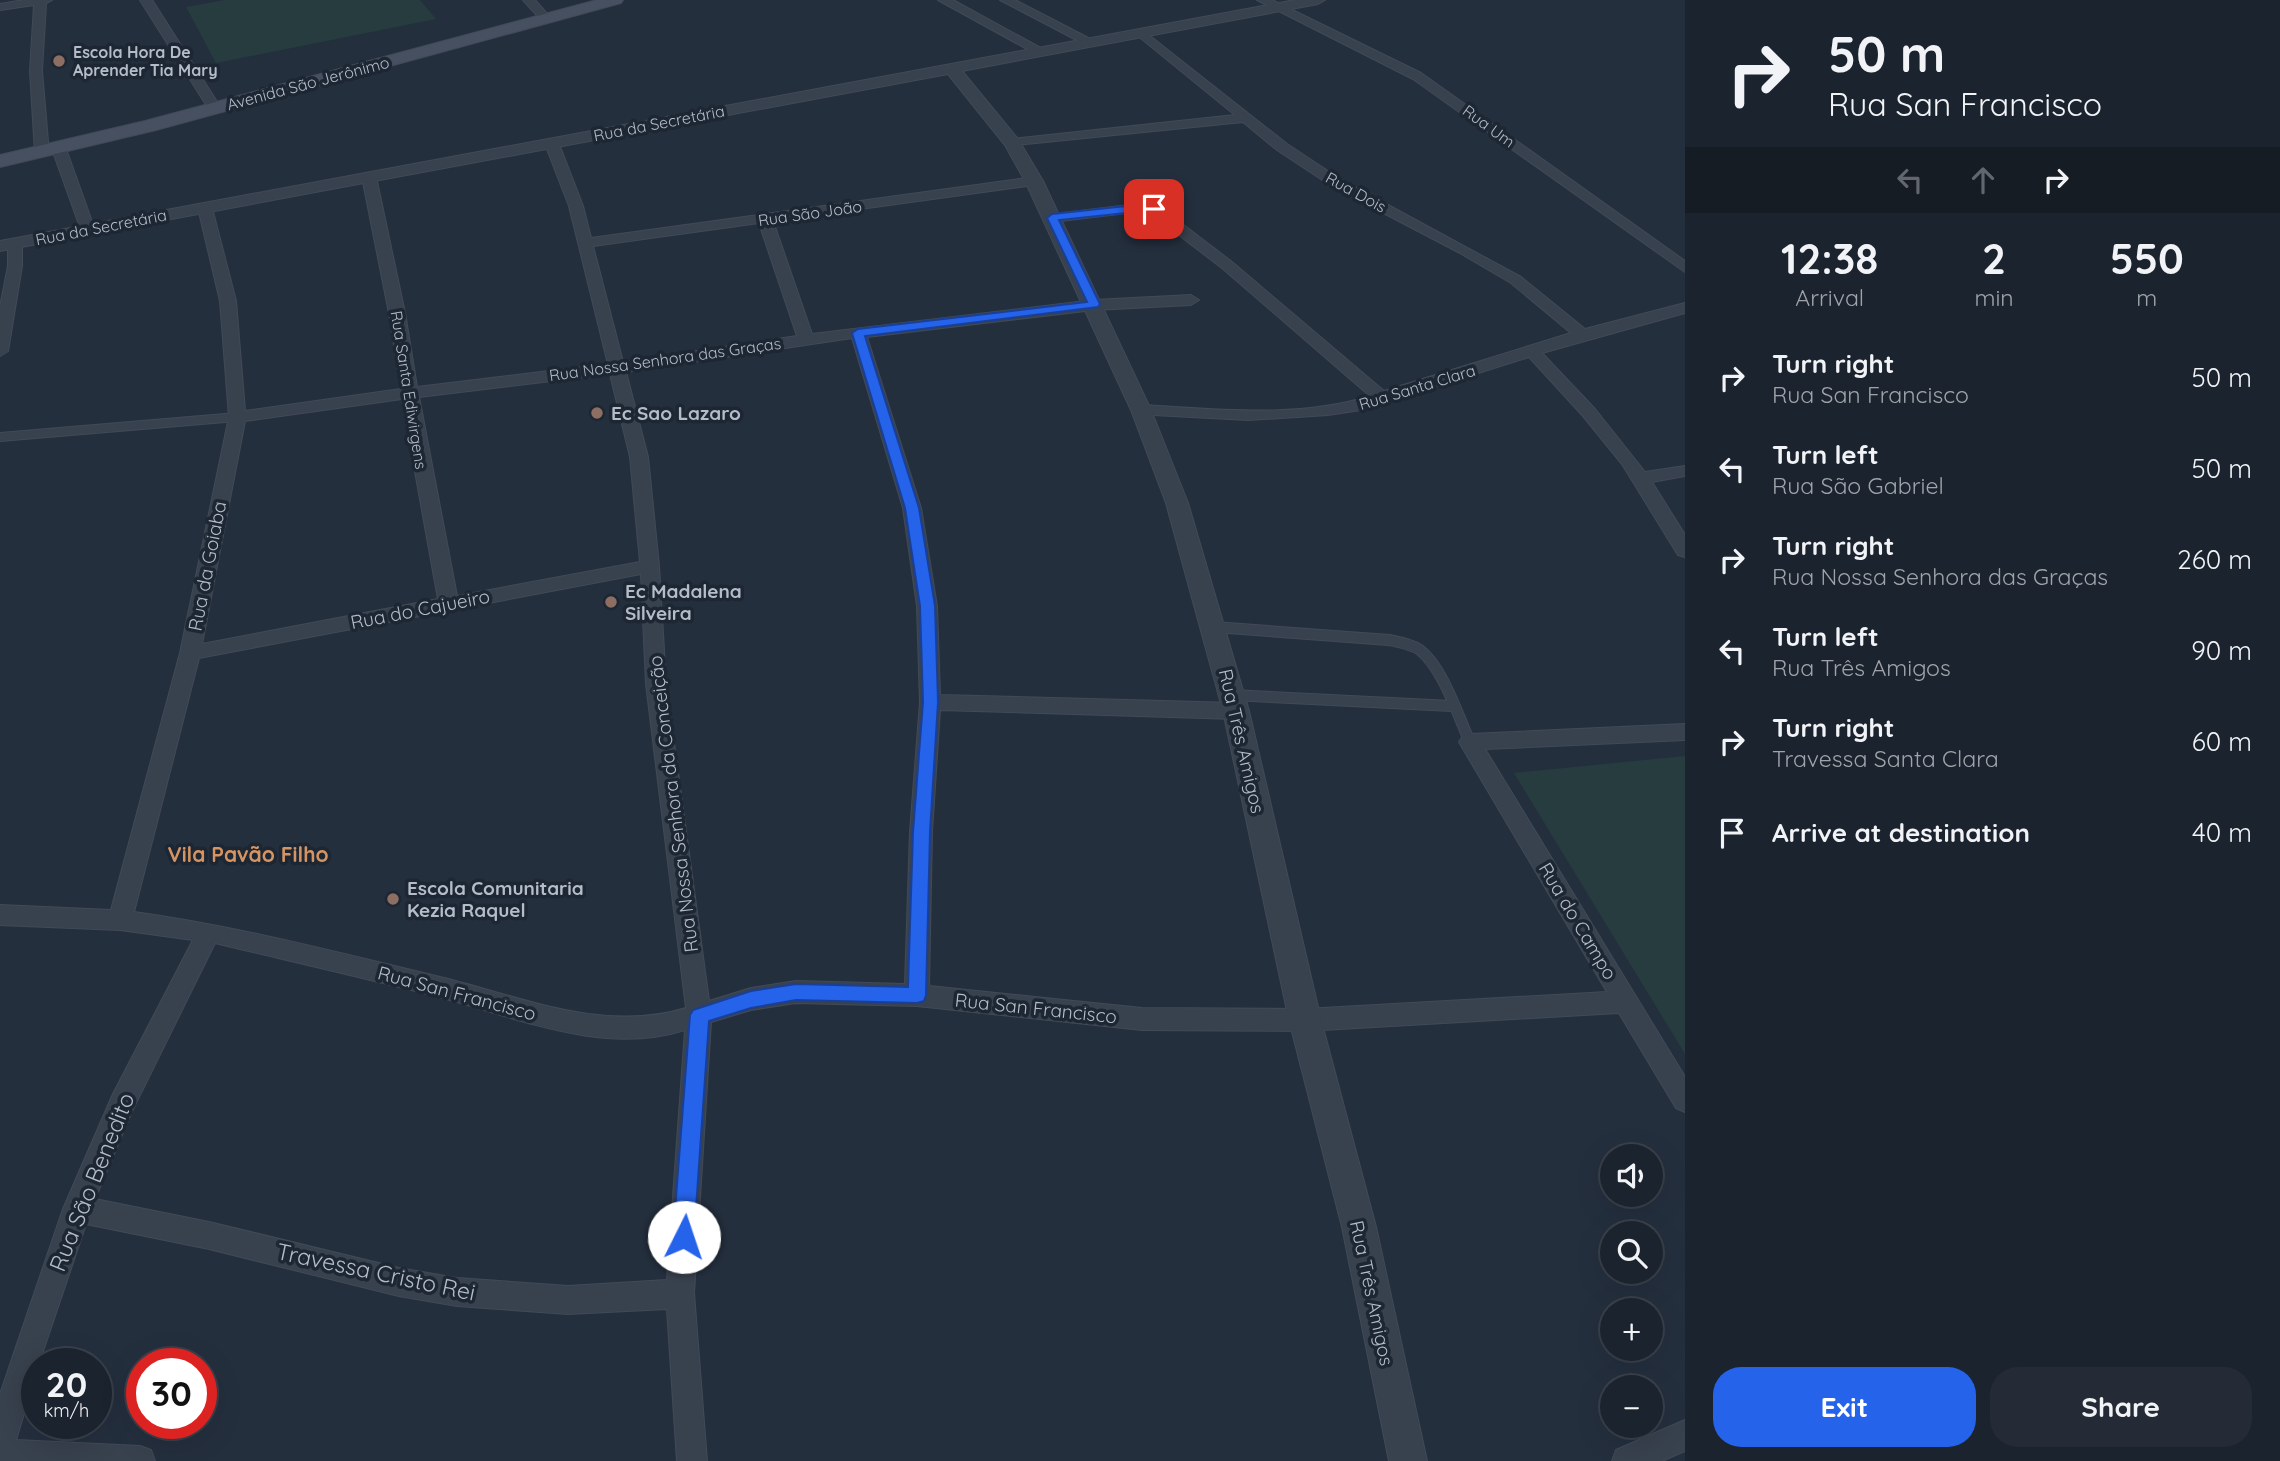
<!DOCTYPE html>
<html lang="en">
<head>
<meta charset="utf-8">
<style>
  body { margin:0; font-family:Quicksand,sans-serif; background:#242b36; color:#f1f3f6; height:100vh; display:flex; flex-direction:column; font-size:26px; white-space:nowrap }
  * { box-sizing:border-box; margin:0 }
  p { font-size:23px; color:#a0a4aa }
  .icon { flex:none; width:38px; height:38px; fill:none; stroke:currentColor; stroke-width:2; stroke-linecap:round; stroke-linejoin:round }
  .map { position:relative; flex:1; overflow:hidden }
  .panel { display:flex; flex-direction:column; background:#1b232e; width:595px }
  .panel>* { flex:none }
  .hud { background:#1b232e; color:#f1f3f6; overflow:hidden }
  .controls { position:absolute; left:1600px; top:1144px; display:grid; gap:14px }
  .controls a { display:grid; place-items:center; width:63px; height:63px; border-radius:50%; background:#1b232e; box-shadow:0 7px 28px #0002,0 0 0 2px #39404a; font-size:35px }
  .speed { position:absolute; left:21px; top:1348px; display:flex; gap:14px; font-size:35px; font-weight:700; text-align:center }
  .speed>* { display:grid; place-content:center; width:91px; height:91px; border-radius:50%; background:#1b232e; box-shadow:0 7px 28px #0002,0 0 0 2px #39404a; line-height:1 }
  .speed small { font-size:18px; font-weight:400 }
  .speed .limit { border:10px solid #d22; background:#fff; color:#111 }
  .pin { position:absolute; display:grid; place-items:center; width:60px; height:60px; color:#fff; margin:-30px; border-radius:14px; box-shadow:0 4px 10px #0006 }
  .me { position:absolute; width:77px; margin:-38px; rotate:4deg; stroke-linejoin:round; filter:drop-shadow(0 0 5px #0008) }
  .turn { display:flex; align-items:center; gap:24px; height:147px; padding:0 28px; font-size:32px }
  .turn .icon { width:91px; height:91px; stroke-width:2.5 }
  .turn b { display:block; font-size:49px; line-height:60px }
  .lanes { display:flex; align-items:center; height:66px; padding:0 28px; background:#0003; justify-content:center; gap:35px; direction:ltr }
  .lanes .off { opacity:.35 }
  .eta { display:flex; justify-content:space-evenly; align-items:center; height:119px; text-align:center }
  .eta b { font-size:42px; font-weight:700; line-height:49px }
  .button { display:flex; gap:14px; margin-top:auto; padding:14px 28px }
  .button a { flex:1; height:80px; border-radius:28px; background:#2563eb; color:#fff; font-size:28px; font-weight:700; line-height:80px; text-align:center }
  .button a+a { background:#242b36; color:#f1f3f6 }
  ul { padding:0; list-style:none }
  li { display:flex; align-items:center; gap:21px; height:91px; padding:0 28px }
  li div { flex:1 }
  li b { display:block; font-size:26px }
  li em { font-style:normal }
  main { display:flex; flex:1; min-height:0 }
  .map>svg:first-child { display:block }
  .green { fill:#263c3f }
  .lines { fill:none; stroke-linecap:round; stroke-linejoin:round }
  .service-far1-casing { stroke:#414a57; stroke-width:10 }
  .service-casing { stroke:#414a57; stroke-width:12 }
  .minor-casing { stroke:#414a57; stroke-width:2 }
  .tertiary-casing { stroke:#414a57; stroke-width:2 }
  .secondary-casing { stroke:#414a57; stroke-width:2 }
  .service-far1 { stroke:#38414e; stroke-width:8 }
  .service { stroke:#38414e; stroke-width:10 }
  .minor { fill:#38414e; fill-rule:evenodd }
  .tertiary { fill:#38414e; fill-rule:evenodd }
  .secondary { fill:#465061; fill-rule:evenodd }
  .route { fill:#2563eb; stroke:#184099; stroke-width:2 }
  .education-dot { fill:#8d6e63; stroke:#1d2633; stroke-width:2.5 }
  .labels { text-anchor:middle; stroke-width:7; stroke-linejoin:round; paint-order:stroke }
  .far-poi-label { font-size:16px; font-weight:bold; fill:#b4bcc9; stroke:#1d2633; text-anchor:start }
  .far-street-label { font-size:16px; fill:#b4bcc9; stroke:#1d2633 }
  .poi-label { font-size:19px; font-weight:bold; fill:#b4bcc9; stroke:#1d2633; text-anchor:start }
  .street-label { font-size:19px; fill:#b4bcc9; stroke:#1d2633 }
  .neighbourhood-label { font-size:21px; font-weight:bold; fill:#d59563; stroke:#1d2633 }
  .near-street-label { font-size:23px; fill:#b4bcc9; stroke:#1d2633 }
</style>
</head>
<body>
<main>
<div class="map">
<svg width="1685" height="1461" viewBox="0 0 1685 1461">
  <rect width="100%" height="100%" fill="#242f3e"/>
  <path class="green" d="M225 0H420L436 19 216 63 186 7Z
    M1685 756V1054L1514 773Z"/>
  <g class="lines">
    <defs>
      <path id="service-far1" d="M0 437 237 417"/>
      <path id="service" d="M1214 627 1389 640C1399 642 1411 644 1420 650 1443 668 1458 716 1470 742
        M1231 695 1452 706"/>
      <path id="minor" d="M24 0H52L46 3 42 71 49 153 42 157 35 153 30 71 34 5 0 10V4Z
        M140 0H152L221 108 220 111H210Z
        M523 0H535L550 17V21H542Z
        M938 0H953L1048 52 1038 55Z
        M1000 0H1015L1098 43 1088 46Z
        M1257 0H1272L1421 73 1685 261V272L1413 79Z
        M1141 29 1287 144 1340 179 1521 277 1585 329 1685 303V313L1542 353 1595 409 1645 472 1685 466V476L1652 482 1685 535V557L1678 555 1622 464 1583 416 1529 357 1361 410 1328 415 1248 420 1135 414 1133 410 1141 405C1216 409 1297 419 1370 396L1222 268 1150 213 1144 211 1052 222 1047 221V215L1145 203 1160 207 1232 262 1384 391 1571 333 1511 283 1460 253 1330 185 1277 150 1243 122 1007 146V140L1012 139 1235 115 1137 35 1135 33Z
        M552 140 559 144 583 206 591 238 1034 177 1041 181 1034 185 773 221 812 334 1094 300 1191 295 1199 300 1191 305 1094 310 867 337 921 508 937 606 940 695 1236 703 1243 706 1246 711 1243 716 1236 719 940 710 932 832 929 986 1142 1008 1305 1009 1607 992 1459 742 1463 736 1470 734 1685 724V740L1485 749 1685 1077V1112L1676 1108 1619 1013 1305 1031 1142 1030 917 1006 796 1003 751 1010 711 1022 694 1293 707 1461H677L667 1309 568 1314 457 1306 399 1296 209 1249 86 1224 39 1363H37V1371L16 1440 140 1446 151 1450 155 1461H0V1394L63 1209 113 1094 193 940 120 930 0 925V905L111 910 180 653 229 417 220 301 198 208 205 204 212 208 236 301 245 411 401 389 389 313 362 177 369 173 376 177 405 313 417 387 608 364 569 206 545 144ZM759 223 797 336 623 362 593 246ZM852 338 903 508 917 606 920 702 910 832 905 984 796 981 751 988 709 1001 666 684 659 566 648 457 626 372ZM610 374 630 457 640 562 457 596 419 397ZM402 399 438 599 202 644 245 421ZM641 574 646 684 686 1008C602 1034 517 995 436 976 336 952 236 926 134 912L199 658ZM215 943C290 961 365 978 439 997 519 1018 603 1056 685 1030L667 1280 568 1286 457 1278 399 1268 209 1222 95 1199 132 1111Z
        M59 145 66 149 95 230 93 233 88 234 81 230 52 149Z
        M15 239 22 243V266L8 351 0 356V307L8 266V243Z
        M1685 1420V1451L1662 1461H1612L1616 1450Z"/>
      <path id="tertiary" d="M1295 0H1325L1318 4 962 71 1018 139 1043 181 1151 410 1188 503 1249 711 1321 1020 1376 1227 1427 1461H1389L1342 1227 1289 1020 1223 711 1166 503 1131 410 1025 181 1005 145 948 74 0 251V241Z"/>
      <path id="secondary" d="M597 0H623L621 3 156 130 0 167V155L145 121Z"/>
    </defs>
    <use href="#service-far1" class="service-far1-casing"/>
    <use href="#service" class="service-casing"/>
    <use href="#minor" class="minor-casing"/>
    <use href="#tertiary" class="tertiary-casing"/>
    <use href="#secondary" class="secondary-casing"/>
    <use href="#service-far1" class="service-far1"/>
    <use href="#service" class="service"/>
    <use href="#minor" class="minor"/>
    <use href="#tertiary" class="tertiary"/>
    <use href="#secondary" class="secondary"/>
  </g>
  <path class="route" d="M1145 204 1160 209 1154 213 1145 211 1059 220 1100 304 1098 307 865 336 919 508 935 606 938 702 930 832 926 995 924 1001 917 1003 796 1000 751 1008 709 1021 694 1237 691 1245 684 1248 676 1245 673 1237 690 1015 693 1010 751 991 796 984 908 987 913 832 923 702 920 606 905 508 852 333 858 329 1087 302 1047 218 1052 214Z"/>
  <g class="education-dot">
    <circle cx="59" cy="61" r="7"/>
    <circle cx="597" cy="413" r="7"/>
    <circle cx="611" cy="602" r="7"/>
    <circle cx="393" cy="899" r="7"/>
  </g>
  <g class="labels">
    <g class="far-poi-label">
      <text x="73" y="58">Escola Hora De<tspan x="73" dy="18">Aprender Tia Mary</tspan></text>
    </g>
    <g class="far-street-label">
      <text transform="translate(308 83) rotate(-15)" y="6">Avenida São Jerônimo</text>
      <text transform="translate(659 123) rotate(-11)" y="6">Rua da Secretária</text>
      <text transform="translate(1489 126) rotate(36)" y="6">Rua Um</text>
      <text transform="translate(1356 192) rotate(29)" y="6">Rua Dois</text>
      <text transform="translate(810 213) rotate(-8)" y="6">Rua São João</text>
      <text transform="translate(101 227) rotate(-11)" y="6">Rua da Secretária</text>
      <text transform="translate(665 359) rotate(-8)" y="6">Rua Nossa Senhora das Graças</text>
      <text transform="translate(1417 387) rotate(-17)" y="6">Rua Santa Clara</text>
      <text transform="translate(409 390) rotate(81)" y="6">Rua Santa Ediwirgens</text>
    </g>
    <g class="poi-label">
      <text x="611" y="420">Ec Sao Lazaro</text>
      <text x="625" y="598">Ec Madalena<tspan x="625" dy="22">Silveira</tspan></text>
      <text x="407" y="895">Escola Comunitaria<tspan x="407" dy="22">Kezia Raquel</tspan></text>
    </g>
    <g class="street-label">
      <text transform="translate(207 566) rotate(-79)" y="7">Rua da Goiaba</text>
      <text transform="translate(420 609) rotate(-11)" y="7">Rua do Cajueiro</text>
      <text transform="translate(1242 741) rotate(77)" y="7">Rua Três Amigos</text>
      <text transform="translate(673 804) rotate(-97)" y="7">Rua Nossa Senhora da Conceição</text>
      <text transform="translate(1578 921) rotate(59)" y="7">Rua do Campo</text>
      <text transform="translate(457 993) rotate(15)" y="7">Rua San Francisco</text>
      <text transform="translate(1036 1008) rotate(6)" y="7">Rua San Francisco</text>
      <text transform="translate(1372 1293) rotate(78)" y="7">Rua Três Amigos</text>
    </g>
    <g class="neighbourhood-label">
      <text x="248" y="862">Vila Pavão Filho</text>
    </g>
    <g class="near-street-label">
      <text transform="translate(92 1182) rotate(-68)" y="8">Rua São Benedito</text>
      <text transform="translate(376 1272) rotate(12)" y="8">Travessa Cristo Rei</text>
    </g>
  </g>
</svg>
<div class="controls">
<a><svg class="icon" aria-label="sound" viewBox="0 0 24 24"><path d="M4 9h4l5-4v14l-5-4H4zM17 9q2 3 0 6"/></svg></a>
<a><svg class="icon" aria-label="search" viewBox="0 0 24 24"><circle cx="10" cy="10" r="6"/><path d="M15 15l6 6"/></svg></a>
<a>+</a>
<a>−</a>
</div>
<div class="speed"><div>20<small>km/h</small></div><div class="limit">30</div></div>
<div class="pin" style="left:1154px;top:209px;background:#d93025"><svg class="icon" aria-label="arrive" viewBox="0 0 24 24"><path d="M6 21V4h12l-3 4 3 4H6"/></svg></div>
<svg class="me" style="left:684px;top:1237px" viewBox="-20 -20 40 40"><circle r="19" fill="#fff"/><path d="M0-13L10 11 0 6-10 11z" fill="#2563eb"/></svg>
</div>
<section class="panel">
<div class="hud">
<div class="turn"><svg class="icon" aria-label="right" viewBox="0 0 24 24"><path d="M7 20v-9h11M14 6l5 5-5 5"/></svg><div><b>50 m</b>Rua San Francisco</div></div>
<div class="lanes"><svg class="icon off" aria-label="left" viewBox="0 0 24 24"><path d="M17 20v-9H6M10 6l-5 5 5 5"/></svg><svg class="icon off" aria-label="ahead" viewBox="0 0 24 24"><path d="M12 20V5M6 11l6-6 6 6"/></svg><svg class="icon" aria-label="right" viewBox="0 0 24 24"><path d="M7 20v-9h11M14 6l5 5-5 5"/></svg></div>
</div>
<div class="eta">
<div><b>12:38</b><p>Arrival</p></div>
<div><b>2</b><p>min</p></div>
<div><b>550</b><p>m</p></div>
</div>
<ul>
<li><svg class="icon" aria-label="right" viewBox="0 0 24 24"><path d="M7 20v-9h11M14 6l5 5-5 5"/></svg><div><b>Turn right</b><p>Rua San Francisco</p></div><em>50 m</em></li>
<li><svg class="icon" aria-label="left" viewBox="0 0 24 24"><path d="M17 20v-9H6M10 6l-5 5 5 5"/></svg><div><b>Turn left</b><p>Rua São Gabriel</p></div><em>50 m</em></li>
<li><svg class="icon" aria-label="right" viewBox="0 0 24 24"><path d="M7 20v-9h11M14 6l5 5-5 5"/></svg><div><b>Turn right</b><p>Rua Nossa Senhora das Graças</p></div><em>260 m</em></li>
<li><svg class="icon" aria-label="left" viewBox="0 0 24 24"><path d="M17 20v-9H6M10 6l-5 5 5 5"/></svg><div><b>Turn left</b><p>Rua Três Amigos</p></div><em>90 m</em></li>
<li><svg class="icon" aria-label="right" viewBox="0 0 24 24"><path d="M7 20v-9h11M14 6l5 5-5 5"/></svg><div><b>Turn right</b><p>Travessa Santa Clara</p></div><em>60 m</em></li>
<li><svg class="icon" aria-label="arrive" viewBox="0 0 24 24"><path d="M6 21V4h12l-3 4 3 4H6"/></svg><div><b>Arrive at destination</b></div><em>40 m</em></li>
</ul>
<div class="button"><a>Exit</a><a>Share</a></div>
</section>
</main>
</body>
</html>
